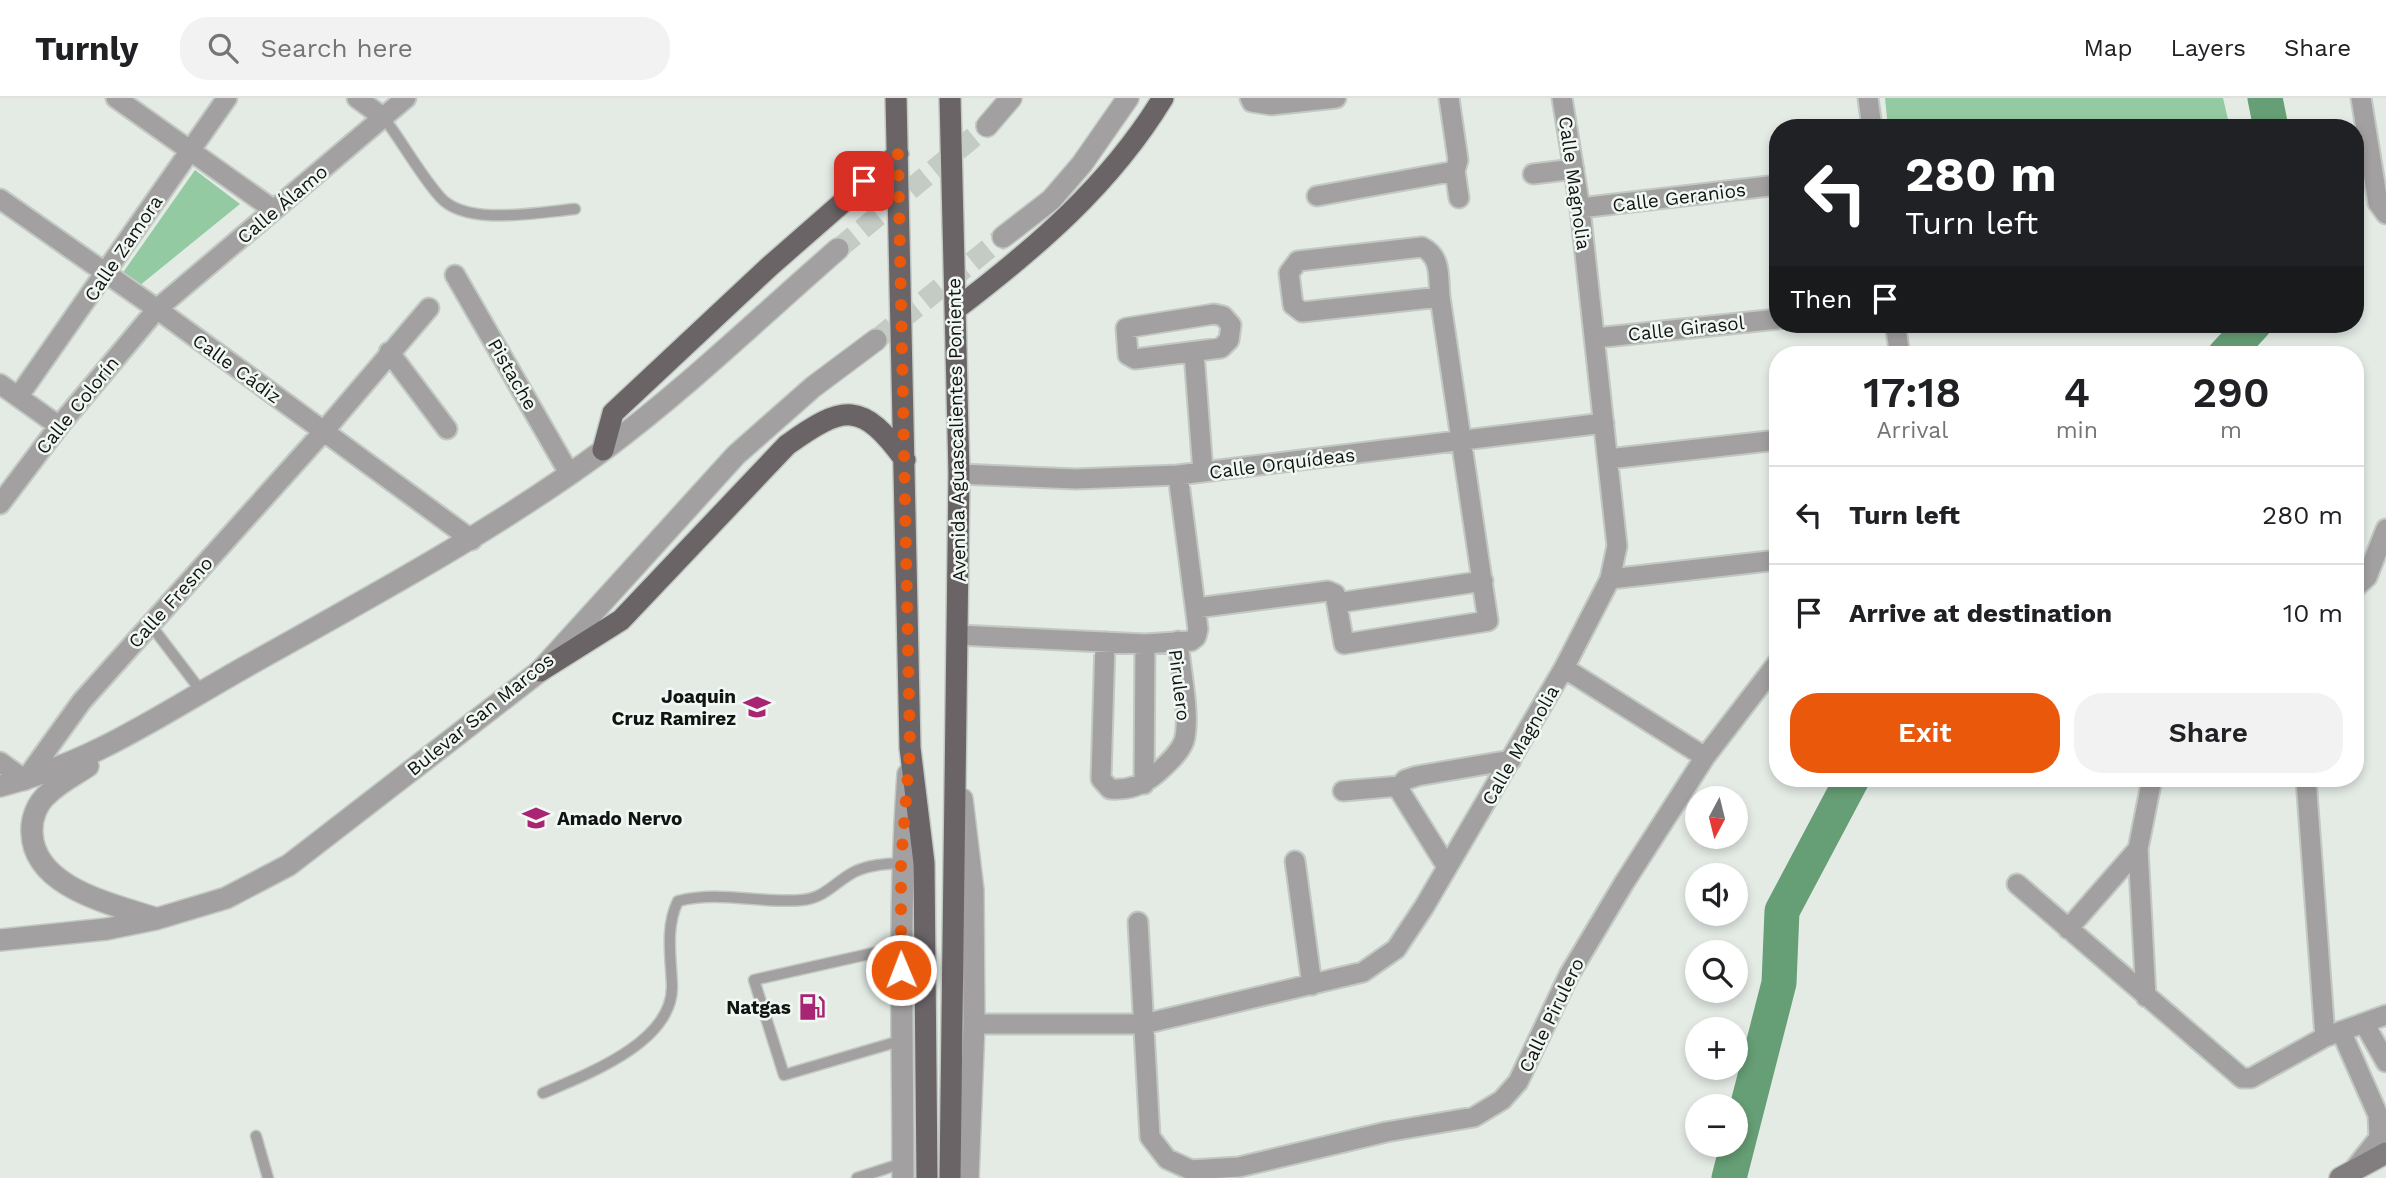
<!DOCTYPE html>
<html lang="en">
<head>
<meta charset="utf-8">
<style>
  body { margin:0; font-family:"Work Sans",sans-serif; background:#f2f2f2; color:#202124; height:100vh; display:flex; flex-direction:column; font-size:26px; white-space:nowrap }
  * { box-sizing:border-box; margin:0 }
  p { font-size:23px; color:#757577 }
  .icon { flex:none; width:38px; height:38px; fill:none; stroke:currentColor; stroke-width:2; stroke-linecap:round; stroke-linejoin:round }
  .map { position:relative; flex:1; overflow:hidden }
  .drawer { position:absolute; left:1769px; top:248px; width:595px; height:441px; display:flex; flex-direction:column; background:#fff; border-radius:28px; box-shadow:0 4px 10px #0003 }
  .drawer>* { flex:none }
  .top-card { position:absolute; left:1769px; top:21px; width:595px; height:214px; border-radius:28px; box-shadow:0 4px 10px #0003; background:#202124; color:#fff; overflow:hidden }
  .needle { width:46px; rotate:187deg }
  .fabs { position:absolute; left:1685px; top:688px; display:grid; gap:14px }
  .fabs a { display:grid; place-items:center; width:63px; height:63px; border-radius:50%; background:#fff; box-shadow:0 4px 10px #0003; font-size:35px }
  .pin { position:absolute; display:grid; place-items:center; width:60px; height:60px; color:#fff; margin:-30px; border-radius:14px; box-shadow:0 4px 10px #0006 }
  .me { position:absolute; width:77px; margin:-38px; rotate:359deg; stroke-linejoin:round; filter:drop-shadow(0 0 5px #0008) }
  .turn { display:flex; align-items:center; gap:24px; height:147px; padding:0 21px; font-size:32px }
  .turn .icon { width:91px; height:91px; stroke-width:2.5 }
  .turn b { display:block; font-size:49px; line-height:60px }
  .then { display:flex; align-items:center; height:66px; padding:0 21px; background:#0003; gap:14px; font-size:26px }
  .eta { display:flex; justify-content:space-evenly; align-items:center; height:119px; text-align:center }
  .eta b { font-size:42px; font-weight:600; line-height:49px }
  .primary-button { display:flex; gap:14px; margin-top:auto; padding:14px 21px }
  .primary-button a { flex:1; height:80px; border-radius:28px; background:#ea580c; color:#fff; font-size:28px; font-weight:600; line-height:80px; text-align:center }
  .primary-button a+a { background:#f2f2f2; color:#202124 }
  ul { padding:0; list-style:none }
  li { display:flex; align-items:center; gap:21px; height:98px; padding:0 21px; border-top:2px solid #e0e0e0 }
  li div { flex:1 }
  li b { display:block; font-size:26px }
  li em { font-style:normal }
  header { display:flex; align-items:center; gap:42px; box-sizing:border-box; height:98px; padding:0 35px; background:#fff; border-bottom:2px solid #e0e0e0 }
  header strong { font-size:33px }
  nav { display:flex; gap:38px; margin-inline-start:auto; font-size:24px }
  .search { width:490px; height:63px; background:#f2f2f2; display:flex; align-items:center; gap:18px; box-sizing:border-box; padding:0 24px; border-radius:28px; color:#757577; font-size:26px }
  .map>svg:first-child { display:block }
  .green { fill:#93caa1 }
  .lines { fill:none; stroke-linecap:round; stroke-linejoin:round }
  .river { stroke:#669e75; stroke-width:35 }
  .tertiary-tunnel { stroke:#c4cbc5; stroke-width:21; stroke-dasharray:21 10; stroke-linecap:butt }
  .service-casing { stroke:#c2c9c3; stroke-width:13 }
  .minor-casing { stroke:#c2c9c3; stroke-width:23 }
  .tertiary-casing { stroke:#c2c9c3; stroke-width:24 }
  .secondary-casing { stroke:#c2c9c3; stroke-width:24 }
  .primary-casing { stroke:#c2c9c3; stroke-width:24 }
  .service { stroke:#a3a0a1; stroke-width:10 }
  .minor { stroke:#a3a0a1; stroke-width:19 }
  .tertiary { stroke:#a3a0a1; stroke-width:21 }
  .secondary { stroke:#827d7f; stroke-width:21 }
  .primary { stroke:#6a6467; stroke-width:21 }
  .route { stroke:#ea580c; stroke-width:12; stroke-dasharray:0 21.6 }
  .labels { text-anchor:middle; stroke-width:5; stroke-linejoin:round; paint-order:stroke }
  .street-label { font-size:19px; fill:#111412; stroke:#f1f8f3 }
  .poi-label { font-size:19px; font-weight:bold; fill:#111412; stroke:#f1f8f3; text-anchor:end }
</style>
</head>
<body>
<header>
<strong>Turnly</strong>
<div class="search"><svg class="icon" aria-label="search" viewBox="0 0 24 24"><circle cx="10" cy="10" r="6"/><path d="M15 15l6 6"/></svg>Search here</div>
<nav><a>Map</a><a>Layers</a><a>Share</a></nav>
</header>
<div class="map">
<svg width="2386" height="1080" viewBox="0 0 2386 1080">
  <rect width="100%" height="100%" fill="#e4ebe5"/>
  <path class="green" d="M1885 0H2223L2230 30H1888Z
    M195 72 240 106 139 188 122 176Z"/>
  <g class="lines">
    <path class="river" d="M2265 0 2271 30
      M2225 257 2254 226
      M1729 1080 1779 885 1782 813 1852 681"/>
    <path class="tertiary-tunnel" d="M838 151 987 28
      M876 242 1003 139"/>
    <defs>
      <path id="service" d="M384 20C403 45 419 75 440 99 466 129 539 114 575 111
        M150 526 201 593
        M900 849 754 882 784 977 903 942
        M543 995C585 977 673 945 672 888 671 859 665 829 678 803 721 792 760 806 802 802 825 800 835 784 854 774 868 767 885 766 901 765
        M256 1038 268 1080
        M857 1080 903 1065"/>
      <path id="minor" d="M116 0 274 112
        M357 0 384 20
        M1250 0 1252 4 1271 7 1336 0
        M1449 0 1458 62 1455 73 1459 100
        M1868 0 1872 30
        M2361 0 2378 105 2386 116
        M1533 76 1574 71
        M1317 98 1455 73
        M0 101 157 211 472 442
        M1580 110 1778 87
        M455 177 569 375
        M1214 216 1223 218 1231 227 1229 242 1221 250 1135 261 1128 257 1126 230Z
        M1895 226 1900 257
        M1595 240 1778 221
        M389 254 447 331
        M1194 255 1203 374
        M0 286 59 328
        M18 299 227 0
        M1608 361 1778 342
        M959 376 1076 381 1178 377 1604 325
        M0 406 59 328 157 211 406 0
        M1610 481 1778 462
        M2356 489 2367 479 2386 431
        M1337 505 1483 483
        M1196 510 1328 493 1335 496 1344 546 1488 523 1440 199C1438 179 1442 159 1422 149L1298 163 1289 175 1293 207 1302 214 1440 199
        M958 537 1145 546 1191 543 1196 539 1198 531 1178 377
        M1105 544 1101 681 1110 691C1129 692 1141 688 1156 676 1166 667 1179 656 1184 643 1191 619 1180 569 1178 543
        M1564 570 1705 659
        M0 664 25 682 82 603 324 333 429 210
        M2306 681 2325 939
        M1144 686 1145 546
        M1400 688 1401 695 1447 769
        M1343 693 1400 688 1405 682 1417 678 1511 662
        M2138 751 2146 899
        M1295 763 1312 887
        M2017 786 2242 980H2251L2325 939 2386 917
        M1138 824 1150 1039 1167 1061 1191 1072 1239 1069 1386 1034 1474 1019 1502 1002 1518 984 1569 877 1624 785 1705 659 1778 564
        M2068 831 2138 751 2152 681
        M2364 925 2386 964
        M974 926H1144L1363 874 1396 851 1424 809 1564 570 1610 481 1617 448 1580 110 1562 0
        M2341 933 2378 1017 2379 1040 2356 1069"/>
      <path id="tertiary" d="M987 28 1011 0
        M1003 139 1051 102 1082 66 1128 0
        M88 668C75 677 59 685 48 696 37 705 31 721 32 735 34 790 113 806 154 820
        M0 688C95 664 163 615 247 568 368 500 492 434 605 351 687 290 761 218 838 151
        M962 701 973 792 974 926 968 1080
        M0 842 107 831 156 821 226 800 289 767 540 573 736 357 813 289 876 242
        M903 1080C903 945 898 811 908 676"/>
      <path id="secondary" d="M2340 1080 2386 1055"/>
      <path id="primary" d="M896 0 910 650 924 765 927 1080
        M950 0 959 376 950 1080
        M956 211C1036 150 1110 87 1163 0
        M603 352 613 315 770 168 898 56
        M540 573 621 522 787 347C844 306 862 303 905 362"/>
    </defs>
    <use href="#service" class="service-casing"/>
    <use href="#minor" class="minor-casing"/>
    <use href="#tertiary" class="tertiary-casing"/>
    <use href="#secondary" class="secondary-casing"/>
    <use href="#primary" class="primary-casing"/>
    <use href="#service" class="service"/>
    <use href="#minor" class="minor"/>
    <use href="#tertiary" class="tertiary"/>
    <use href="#secondary" class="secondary"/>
    <use href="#primary" class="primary"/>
  </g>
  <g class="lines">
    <path class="route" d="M864 83 898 56 910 650 901 765V872"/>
  </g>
  <defs>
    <symbol id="school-bare" viewBox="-9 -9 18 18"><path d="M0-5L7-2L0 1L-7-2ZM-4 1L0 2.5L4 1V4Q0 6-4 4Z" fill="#a72573" stroke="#f1f8f3" stroke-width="2.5" paint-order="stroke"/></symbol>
    <symbol id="fuel-bare" viewBox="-9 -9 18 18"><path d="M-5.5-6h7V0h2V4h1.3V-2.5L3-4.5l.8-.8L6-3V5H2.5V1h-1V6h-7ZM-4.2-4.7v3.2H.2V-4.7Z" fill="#a72573" stroke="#f1f8f3" stroke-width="2.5" paint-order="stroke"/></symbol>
  </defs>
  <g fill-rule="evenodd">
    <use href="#school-bare" x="738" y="590" width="38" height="38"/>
    <use href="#school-bare" x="517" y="701" width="38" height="38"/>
    <use href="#fuel-bare" x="793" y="890" width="38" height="38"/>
  </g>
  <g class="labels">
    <g class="street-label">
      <text transform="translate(1575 85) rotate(82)" y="7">Calle Magnolia</text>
      <text transform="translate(1679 99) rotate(-7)" y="7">Calle Geranios</text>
      <text transform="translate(282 106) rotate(-40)" y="7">Calle Álamo</text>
      <text transform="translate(123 150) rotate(-56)" y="7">Calle Zamora</text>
      <text transform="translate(1686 230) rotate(-6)" y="7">Calle Girasol</text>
      <text transform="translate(237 270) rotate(36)" y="7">Calle Cádiz</text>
      <text transform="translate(513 276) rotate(60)" y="7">Pistache</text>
      <text transform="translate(77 307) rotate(-51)" y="7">Calle Colorín</text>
      <text transform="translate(956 332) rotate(-91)" y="7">Avenida Aguascalientes Poniente</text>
      <text transform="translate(1282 365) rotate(-7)" y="7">Calle Orquídeas</text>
      <text transform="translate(170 504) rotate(-48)" y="7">Calle Fresno</text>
      <text transform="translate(1180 587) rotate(83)" y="7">Pirulero</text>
      <text transform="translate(480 616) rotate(-39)" y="7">Bulevar San Marcos</text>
      <text transform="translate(1520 647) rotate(-60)" y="7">Calle Magnolia</text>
      <text transform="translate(1551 917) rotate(-64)" y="7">Calle Pirulero</text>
    </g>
    <g class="poi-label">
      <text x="736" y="605">Joaquin<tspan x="736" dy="22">Cruz Ramirez</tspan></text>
      <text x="557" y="727" text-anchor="start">Amado Nervo</text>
      <text x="791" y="916">Natgas</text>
    </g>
  </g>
</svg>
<div class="fabs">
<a><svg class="needle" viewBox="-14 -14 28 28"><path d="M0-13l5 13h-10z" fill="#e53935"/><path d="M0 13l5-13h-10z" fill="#757577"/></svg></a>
<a><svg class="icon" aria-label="sound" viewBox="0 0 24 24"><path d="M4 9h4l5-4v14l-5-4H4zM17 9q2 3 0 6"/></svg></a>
<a><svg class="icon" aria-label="search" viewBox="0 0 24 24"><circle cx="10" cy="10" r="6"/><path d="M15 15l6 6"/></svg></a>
<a>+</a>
<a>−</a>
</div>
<div class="pin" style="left:864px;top:83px;background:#d93025"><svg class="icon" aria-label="arrive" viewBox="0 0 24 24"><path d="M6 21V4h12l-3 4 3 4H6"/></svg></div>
<svg class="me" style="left:901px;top:872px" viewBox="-20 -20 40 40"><circle r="17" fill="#ea580c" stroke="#fff" stroke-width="3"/><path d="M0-11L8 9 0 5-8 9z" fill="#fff"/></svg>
<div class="top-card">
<div class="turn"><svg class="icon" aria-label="left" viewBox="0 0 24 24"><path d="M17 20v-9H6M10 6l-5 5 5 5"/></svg><div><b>280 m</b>Turn left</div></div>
<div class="then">Then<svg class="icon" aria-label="arrive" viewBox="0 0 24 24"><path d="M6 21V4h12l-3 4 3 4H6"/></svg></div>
</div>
<section class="drawer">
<div class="eta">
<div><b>17:18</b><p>Arrival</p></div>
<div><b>4</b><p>min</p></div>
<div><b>290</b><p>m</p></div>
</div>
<ul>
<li><svg class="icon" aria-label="left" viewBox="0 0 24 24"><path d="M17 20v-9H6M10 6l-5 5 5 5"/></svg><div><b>Turn left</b></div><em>280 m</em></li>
<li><svg class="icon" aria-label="arrive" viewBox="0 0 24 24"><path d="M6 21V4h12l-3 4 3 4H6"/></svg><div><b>Arrive at destination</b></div><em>10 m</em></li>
</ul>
<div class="primary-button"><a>Exit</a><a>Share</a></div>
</section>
</div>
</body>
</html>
